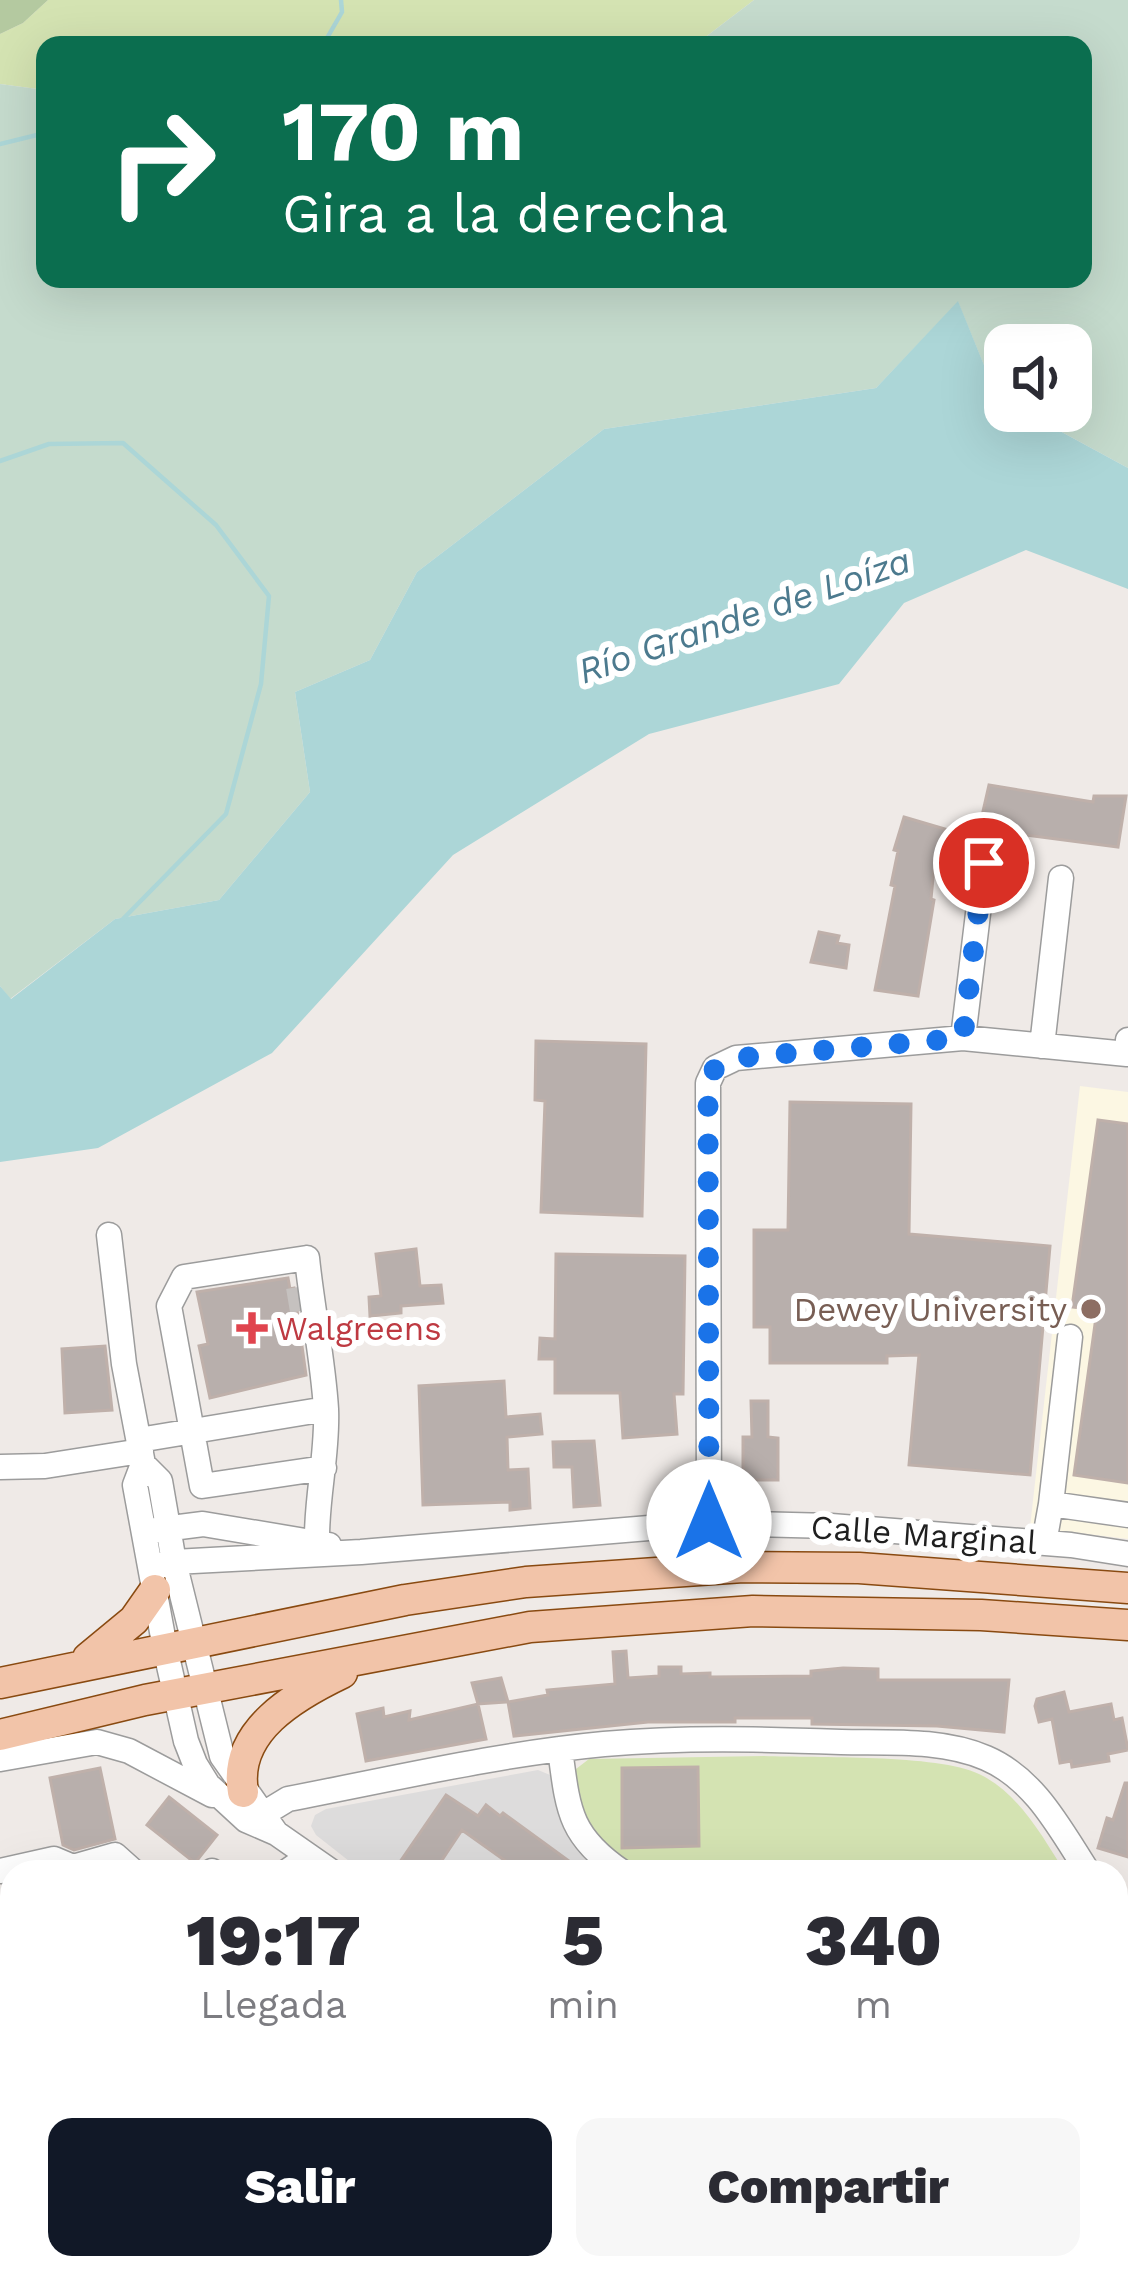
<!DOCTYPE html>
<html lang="es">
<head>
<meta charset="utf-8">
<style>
  body { margin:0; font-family:"Work Sans",sans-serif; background:#f7f7f7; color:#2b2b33; height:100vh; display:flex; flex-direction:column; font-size:45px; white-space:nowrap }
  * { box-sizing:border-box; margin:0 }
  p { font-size:39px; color:#7c7c81 }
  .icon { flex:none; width:66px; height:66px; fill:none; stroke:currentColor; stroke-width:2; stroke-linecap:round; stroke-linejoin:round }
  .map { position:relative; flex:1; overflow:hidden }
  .panel { position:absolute; left:0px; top:1860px; width:1128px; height:420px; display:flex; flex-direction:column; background:#fff; border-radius:36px 36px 0 0; box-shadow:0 12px 48px #0002 }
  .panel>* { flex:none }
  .guide { position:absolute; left:36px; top:36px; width:1056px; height:252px; border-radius:24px; box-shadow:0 12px 48px #0002; background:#0b6e4f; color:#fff; overflow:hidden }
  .tools { position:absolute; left:984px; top:324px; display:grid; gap:24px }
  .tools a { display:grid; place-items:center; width:108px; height:108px; border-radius:24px; background:#fff; box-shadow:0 12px 48px #0002; font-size:60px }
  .pin { position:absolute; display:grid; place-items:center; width:102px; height:102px; color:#fff; margin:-51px; border:6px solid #fff; border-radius:50%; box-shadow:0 3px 12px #0007 }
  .me { position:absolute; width:132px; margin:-66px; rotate:0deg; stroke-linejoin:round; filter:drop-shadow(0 0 9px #0008) }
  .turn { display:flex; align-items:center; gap:42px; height:252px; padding:0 48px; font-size:54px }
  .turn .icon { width:156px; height:156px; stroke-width:2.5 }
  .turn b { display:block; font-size:84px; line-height:102px }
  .eta { display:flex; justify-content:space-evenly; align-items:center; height:204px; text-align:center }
  .eta b { font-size:72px; font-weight:800; line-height:84px }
  .cta { display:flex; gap:24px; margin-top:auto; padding:24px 48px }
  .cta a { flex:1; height:138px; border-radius:24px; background:#111827; color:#fff; font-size:48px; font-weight:800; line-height:138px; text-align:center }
  .cta a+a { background:#f7f7f7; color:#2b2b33 }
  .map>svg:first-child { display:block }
  .residential { fill:#dddcdc }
  .education { fill:#fcf7e3 }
  .grass { fill:#d4e3b2 }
  .forest { fill:#b4c9a0 }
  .wetland { fill:#c5dbcd }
  .water { fill:#acd6d7 }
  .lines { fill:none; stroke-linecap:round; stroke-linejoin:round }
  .stream { stroke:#acd6d7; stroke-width:4.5 }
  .building { fill:#b8afac; stroke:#bfb0aa; stroke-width:3 }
  .minor-tunnel { stroke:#c5c1bf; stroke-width:24; stroke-dasharray:24 12; stroke-linecap:butt }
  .minor-casing { stroke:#9c9c9c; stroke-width:27 }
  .major-casing { stroke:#894a11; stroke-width:33 }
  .minor { stroke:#fff; stroke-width:24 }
  .major { stroke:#f2c4a9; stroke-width:30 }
  .route { stroke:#1a73e8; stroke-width:21; stroke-dasharray:0 37.8 }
  .education-dot { fill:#8d6e63; stroke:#fff; stroke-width:4.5 }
  .health-dot { fill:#e0444e; stroke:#fff; stroke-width:4.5 }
  .labels { text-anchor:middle; stroke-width:12; stroke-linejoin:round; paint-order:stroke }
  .education-label { font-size:33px; fill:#785e54; stroke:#fff; text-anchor:end }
  .health-label { font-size:33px; fill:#be3a42; stroke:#fff; text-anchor:start }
  .street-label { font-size:33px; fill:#1f1f1f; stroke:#fff }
  .water-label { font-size:36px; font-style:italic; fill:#4c7a8e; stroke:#fff }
</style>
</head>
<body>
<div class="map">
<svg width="1128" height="2280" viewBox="0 0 1128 2280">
  <rect width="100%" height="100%" fill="#efeae7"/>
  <path class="residential" d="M538 1770 555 1777 605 1872H363L316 1835 311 1826 315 1815 326 1809Z
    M1128 2048V2280H889L883 2268H1116V2056Z"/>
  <path class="education" d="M1080 1086 1128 1092V1539L1030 1527Z"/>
  <path class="grass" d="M48 0H754L695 45H45V90L0 84V34L23 23Z
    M764 1756C815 1758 938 1754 979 1774 1019 1793 1042 1836 1065 1872H638C600 1844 570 1821 576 1769L589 1759Z
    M1116 1953 1128 1972V2048L1116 2056Z"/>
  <path class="forest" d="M0 0H48L23 23 0 34Z"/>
  <path class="wetland" d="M754 0H1128V468L1023 411H1071V345H1005V401L997 397 958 302 876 388 604 429 417 572 370 660 295 692 310 792 219 900 115 919 10 999 0 986V84L45 90V279H1083V45H695Z"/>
  <path class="water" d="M958 301 997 397 1005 401V411H1023L1128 468V589L1026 550 904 603 839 684 649 734 453 855 272 1053 98 1148 0 1162V986L11 999 115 919 219 900 310 792 295 692 370 660 417 572 604 429 876 388Z"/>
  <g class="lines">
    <path class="stream" d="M323 45 342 12 341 0
      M0 144 45 133
      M0 461 49 444 123 443 216 525 269 596 261 684 226 814 123 919"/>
  </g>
  <path class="building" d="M989 785 1093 802 1094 796H1126L1118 847 979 829Z
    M904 817 945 829 934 867 931 899 934 900 918 996 875 990 895 886 891 885 898 851 894 850Z
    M819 932 839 936 837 943 849 945 846 968 811 962Z
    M536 1041 646 1044 642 1216 541 1212 545 1101 535 1100Z
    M790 1102 911 1104 909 1234 1050 1246 1030 1475 909 1465 919 1355 887 1356V1363H770V1327H754V1230H788Z
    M1098 1120 1128 1124V1483L1074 1475 1097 1310 1072 1307Z
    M416 1249 420 1286 441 1285 443 1303 401 1306V1313L370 1316 369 1297 381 1296 376 1254Z
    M556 1254 685 1256 683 1394H674L677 1434 623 1438 620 1393H555V1359H539L540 1338 555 1339Z
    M288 1278 290 1289 294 1288 306 1375 210 1398 199 1346 208 1344 197 1292Z
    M105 1346 112 1410 65 1413 62 1349Z
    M504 1381 506 1417 540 1414 542 1434 507 1437 508 1470 528 1469 530 1508 510 1510V1502L423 1505 419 1386Z
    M751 1401H768V1437L778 1438V1480H743V1437H752Z
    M594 1441 600 1505 574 1507 572 1467H554L553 1442Z
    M626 1651 628 1678 659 1676V1667H681V1674L710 1673V1677L811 1676V1671L843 1668 878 1669V1680H1009L1004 1732 937 1726 812 1724V1718H735V1722H648L514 1736 508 1702 548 1695 547 1690 615 1684 613 1652Z
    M501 1678 508 1702 478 1704 472 1683Z
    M1064 1692 1069 1712 1111 1704 1114 1720 1122 1718 1128 1750 1108 1754 1109 1761 1072 1767 1071 1761 1060 1763 1052 1719 1039 1722 1035 1706 1037 1699Z
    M478 1704 486 1739 366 1761 357 1714 383 1708 384 1717 410 1711 409 1720Z
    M698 1767 699 1846 622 1848V1768Z
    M100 1768 115 1839 74 1850 63 1845 50 1778Z
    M1125 1783H1128V1857L1098 1848 1107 1818 1113 1820Z
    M446 1795 478 1816 486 1805 500 1816 503 1813 584 1872H521L462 1830 434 1872H393Z
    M169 1797 217 1835 195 1863 147 1825Z"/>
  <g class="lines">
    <path class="minor-tunnel" d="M298 1287 302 1311"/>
    <defs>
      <path id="minor" d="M963 1038 984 864
        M1042 1046 1061 878
        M109 1235 124 1364 143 1464
        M139 1440 326 1409
        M0 1467 45 1466 141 1451
        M1051 1504 1070 1337
        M709 1523 708 1083 715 1068 736 1058 963 1038 1127 1054 1128 1040
        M156 1530 203 1524 329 1545
        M317 1542C316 1498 328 1454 326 1409 323 1359 312 1308 307 1258L184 1277 169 1306 202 1486 324 1468
        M1044 1543 1051 1504 1128 1515
        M151 1567 174 1562 361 1552 709 1523 831 1526 1071 1545 1128 1554
        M560 1749C568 1810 569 1836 622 1872
        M0 1759 97 1742 129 1751 212 1795
        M256 1824 265 1813 288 1799C393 1779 498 1754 604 1744 682 1737 763 1739 841 1742 889 1743 942 1739 986 1758 1035 1779 1060 1829 1088 1872
        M276 1833 222 1756 174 1562 160 1481 143 1464 135 1485 165 1648 186 1741 195 1764 208 1785 246 1820 276 1833 332 1872
        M0 1871 54 1859 73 1867 115 1855 134 1872
        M212 1871 213 1872
        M286 1872 309 1856
        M1116 1915 1128 1934
        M0 2002 12 1999
        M0 2102 12 2098
        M245 2268 247 2280
        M761 2268 766 2280
        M843 2268 849 2280
        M165 2280 167 2268
        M1032 2280 1042 2273"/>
      <path id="major" d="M88 1658 134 1620 155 1590
        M0 1683 405 1600 526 1582 743 1567 859 1568 1128 1588
        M0 1735 145 1700 530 1627 753 1611 981 1615 1128 1625
        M243 1792C232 1731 296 1695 342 1673"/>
    </defs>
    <use href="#minor" class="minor-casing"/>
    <use href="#major" class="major-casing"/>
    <use href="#minor" class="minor"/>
    <use href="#major" class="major"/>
  </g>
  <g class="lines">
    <path class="route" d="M709 1522 708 1083 715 1068 736 1058 963 1038 984 863"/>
  </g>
  <circle class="education-dot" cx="1091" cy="1309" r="12"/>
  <path class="health-dot" d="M246 1310h12v12h12v12h-12v12h-12v-12h-12v-12h12z"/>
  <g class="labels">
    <g class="education-label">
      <text x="1067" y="1321">Dewey University</text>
    </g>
    <g class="health-label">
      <text x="276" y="1340">Walgreens</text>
    </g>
    <g class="street-label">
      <text transform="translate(924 1534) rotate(4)" y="12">Calle Marginal</text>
    </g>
    <g class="water-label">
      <text transform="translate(744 615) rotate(-19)" y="13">Río Grande de Loíza</text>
    </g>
  </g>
</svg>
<div class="tools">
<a><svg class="icon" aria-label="sound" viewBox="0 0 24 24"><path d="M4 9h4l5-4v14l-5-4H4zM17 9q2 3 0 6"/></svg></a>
</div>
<div class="pin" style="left:984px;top:863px;background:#d93025"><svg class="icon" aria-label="arrive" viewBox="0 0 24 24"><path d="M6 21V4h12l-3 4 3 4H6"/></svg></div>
<svg class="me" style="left:709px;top:1522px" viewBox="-20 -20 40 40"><circle r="19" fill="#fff"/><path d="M0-13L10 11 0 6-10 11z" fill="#1a73e8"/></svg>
<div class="guide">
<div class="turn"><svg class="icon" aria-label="right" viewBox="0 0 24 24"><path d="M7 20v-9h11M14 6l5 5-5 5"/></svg><div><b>170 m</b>Gira a la derecha</div></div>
</div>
<section class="panel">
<div class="eta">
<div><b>19:17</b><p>Llegada</p></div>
<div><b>5</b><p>min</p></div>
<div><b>340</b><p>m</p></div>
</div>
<div class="cta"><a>Salir</a><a>Compartir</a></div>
</section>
</div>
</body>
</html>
